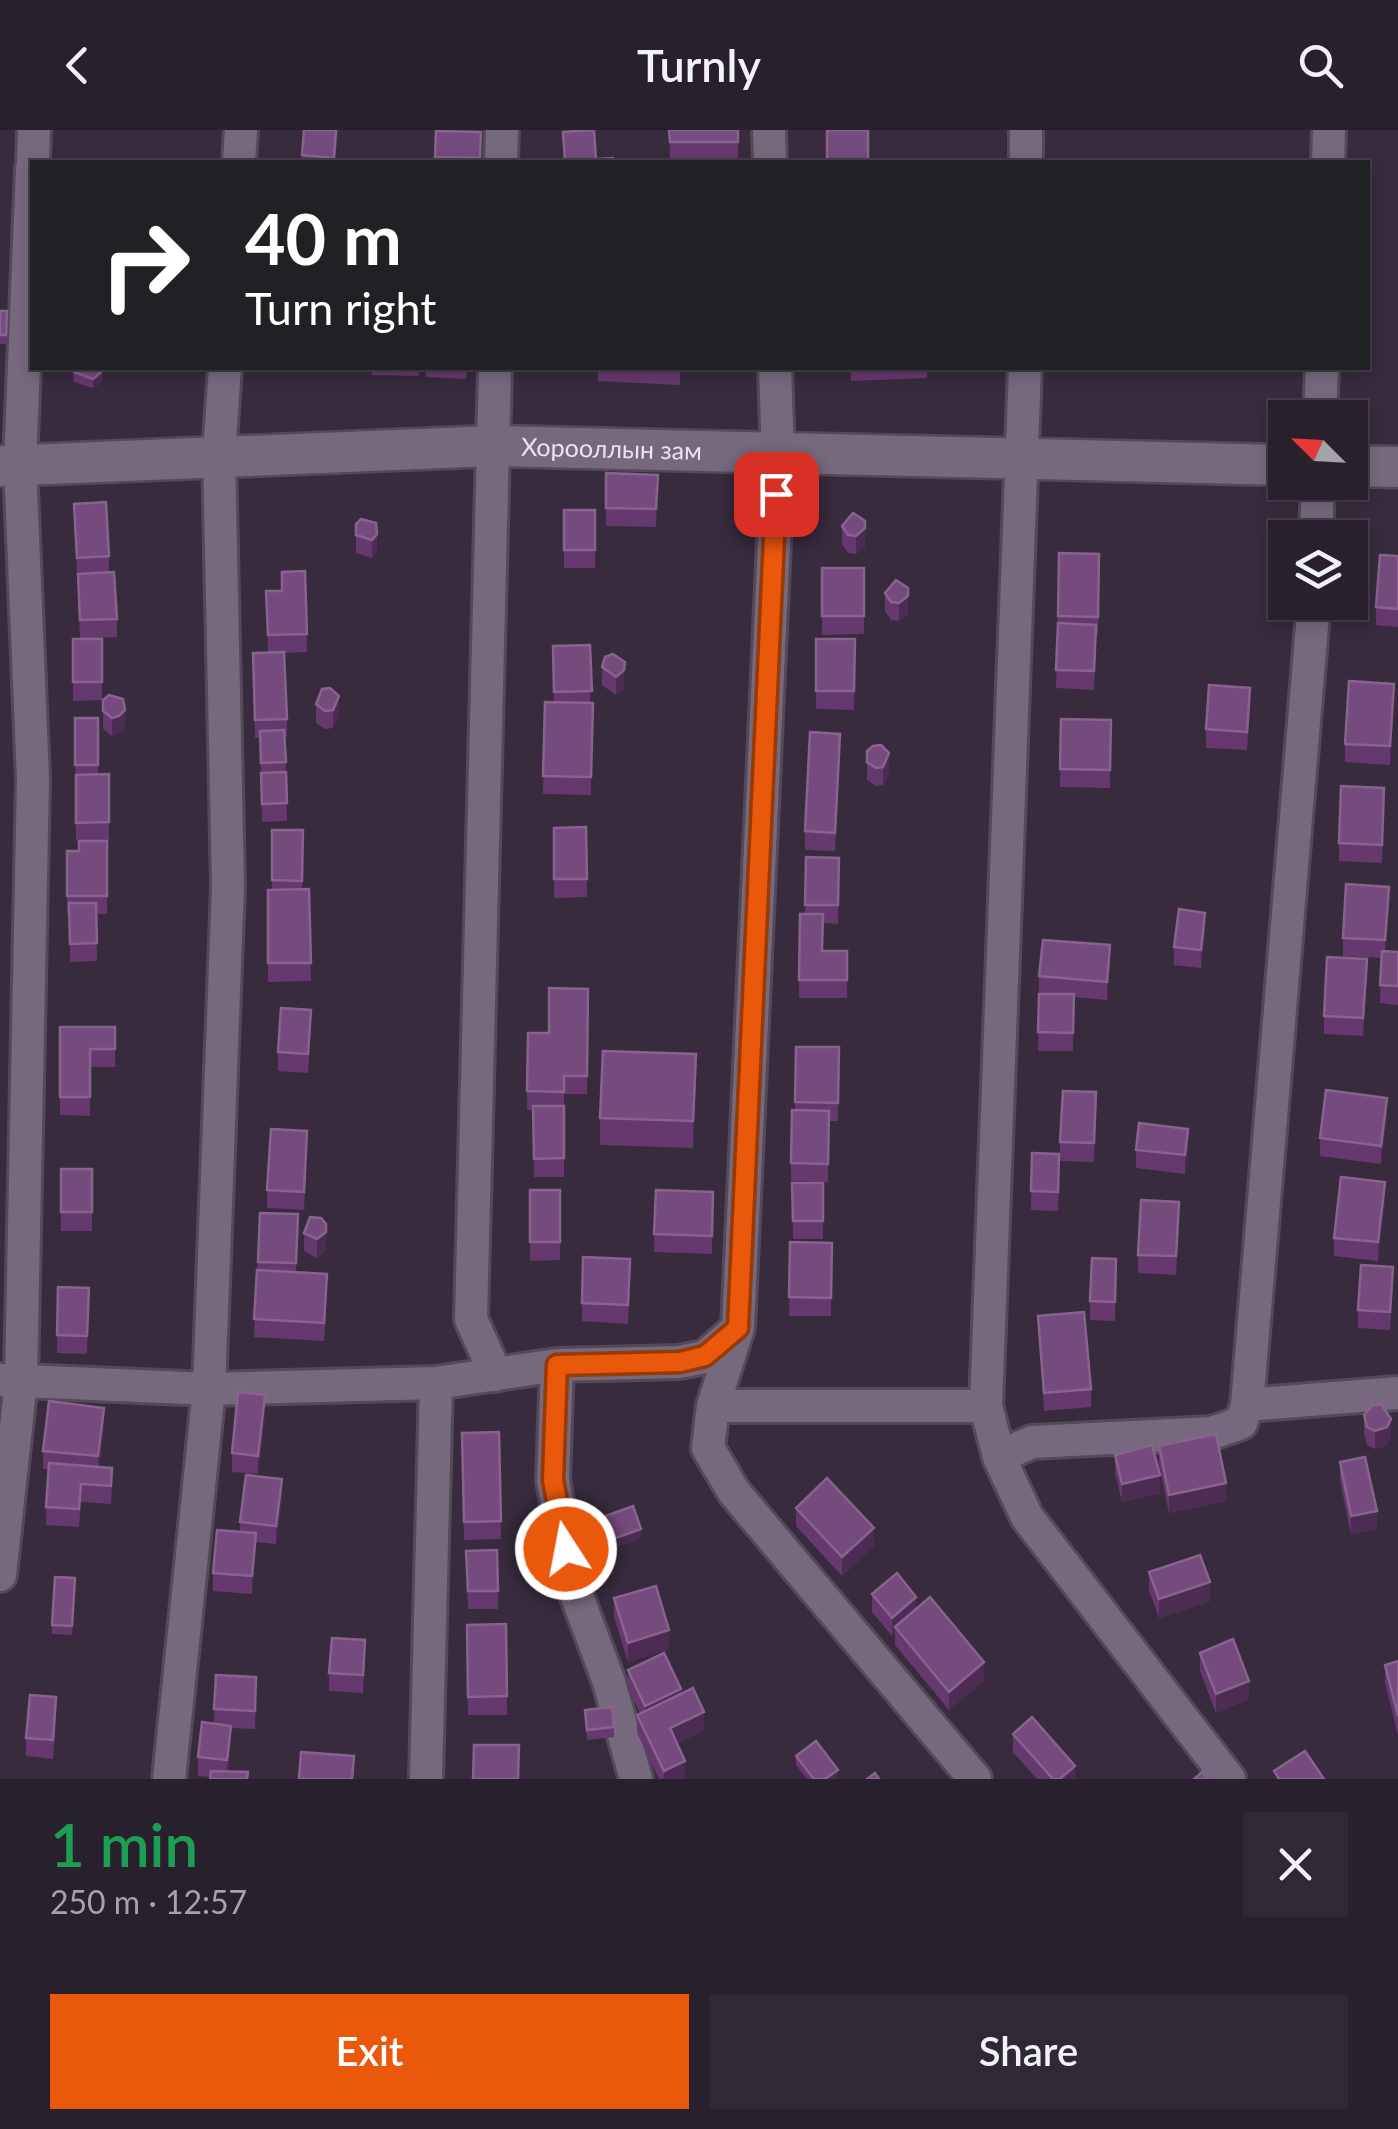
<!DOCTYPE html>
<html lang="en">
<head>
<meta charset="utf-8">
<style>
  body { margin:0; font-family:Lato,sans-serif; background:#312836; color:#f1f3f6; height:100vh; display:flex; flex-direction:column; font-size:38px; white-space:nowrap }
  * { box-sizing:border-box; margin:0 }
  p { font-size:32px; color:#a5a3aa }
  .icon { flex:none; width:55px; height:55px; fill:none; stroke:currentColor; stroke-width:2; stroke-linecap:round; stroke-linejoin:round }
  .map { position:relative; height:1649px; overflow:hidden }
  .drawer { display:flex; flex-direction:column; background:#29202e; flex:1 }
  .drawer>* { flex:none }
  .guide { position:absolute; left:30px; top:30px; width:1340px; height:210px; border-radius:0px; box-shadow:0 5px 15px #0003,0 0 0 2px #453e4a; background:#202124; color:#fff; overflow:hidden }
  .needle { width:65px; rotate:294deg }
  .tools { position:absolute; left:1268px; top:270px; display:grid; gap:20px }
  .tools a { display:grid; place-items:center; width:100px; height:100px; border-radius:0px; background:#29202e; box-shadow:0 5px 15px #0003,0 0 0 2px #453e4a; font-size:50px }
  .pin { position:absolute; display:grid; place-items:center; width:85px; height:85px; color:#fff; margin:-42px; border-radius:20px; box-shadow:0 5px 15px #0006 }
  .me { position:absolute; width:110px; margin:-55px; rotate:349deg; stroke-linejoin:round; filter:drop-shadow(0 0 8px #0008) }
  .turn { display:flex; align-items:center; gap:35px; height:210px; padding:0 50px; font-size:45px }
  .turn .icon { width:130px; height:130px; stroke-width:2.5 }
  .turn b { display:block; font-size:70px; line-height:85px }
  .round { display:grid; place-items:center; flex:none; width:105px; height:105px; border-radius:0px; background:#312836 }
  .headline { display:flex; align-items:center; justify-content:space-between; height:170px; padding:0 50px }
  h1 { font-size:60px; font-weight:600; line-height:75px; color:#1e9e55 }
  .cta { display:flex; gap:20px; margin-top:auto; padding:20px 50px }
  .cta a { flex:1; height:115px; border-radius:0px; background:#ea580c; color:#fff; font-size:40px; font-weight:600; line-height:115px; text-align:center }
  .cta a+a { background:#312836; color:#f1f3f6 }
  header { display:flex; justify-content:space-between; align-items:center; height:130px; padding:0 50px; background:#29202e; font-size:45px; font-weight:600 }
  .map>svg:first-child { display:block }
  .lines { fill:none; stroke-linecap:round; stroke-linejoin:round }
  .minor-casing { stroke:#534959; stroke-width:38 }
  .tertiary-casing { stroke:#534959; stroke-width:45 }
  .minor { stroke:#76697d; stroke-width:32 }
  .tertiary { stroke:#76697d; stroke-width:40 }
  .wall { fill:#66396e }
  .shaded-wall { fill:#4d2c54 }
  .building { fill:#744b7c; stroke:#87638e; stroke-width:2.5 }
  .route-casing { stroke:#983908; stroke-width:25 }
  .route { stroke:#ea580c; stroke-width:18 }
  .labels { text-anchor:middle; stroke-width:10; stroke-linejoin:round; paint-order:stroke }
  .street-label { font-size:25px; fill:#eae3ef; stroke:#2d2133 }
</style>
</head>
<body>
<header><svg class="icon" aria-label="back" viewBox="0 0 24 24"><path d="M15 5l-7 7 7 7"/></svg>Turnly<svg class="icon" aria-label="search" viewBox="0 0 24 24"><circle cx="10" cy="10" r="6"/><path d="M15 15l6 6"/></svg></header>
<div class="map">
<svg width="1398" height="1649" viewBox="0 0 1398 1649">
  <rect width="100%" height="100%" fill="#372b3d"/>
  <g class="lines">
    <defs>
      <path id="minor" d="M769 0 770 32
        M33 32 34 0
        M239 32 241 0
        M501 32 502 0
        M1026 32V0
        M1328 32 1329 0
        M495 238 471 1189 496 1245
        M775 238 778 325 738 1198 713 1276 708 1318 734 1362 975 1649
        M1025 238 986 1276 999 1327 1027 1387 1229 1649
        M1320 288 1322 238
        M1316 408 1318 352
        M557 1235 553 1350 572 1453 609 1552 636 1649
        M0 1250 209 1259 436 1253 557 1235 679 1232 705 1227 738 1198
        M1247 1275 1314 472
        M713 1276H986
        M999 1327 1032 1312 1212 1303 1241 1293 1247 1275 1398 1263
        M0 1445 21 1251 33 649 20 334 32 39
        M169 1649 209 1259 228 756 219 324 225 238
        M426 1649 436 1253"/>
      <g id="tertiary">
        <path id="s1" d="M0 336 493 316 1285 335"/>
        <path d="M1350 336 1398 337"/>
      </g>
    </defs>
    <use href="#minor" class="minor-casing"/>
    <use href="#tertiary" class="tertiary-casing"/>
    <use href="#minor" class="minor"/>
    <use href="#tertiary" class="tertiary"/>
  </g>
  <path class="wall" d="M304 0H338L335 32H302Z
    M669 0H738V30H670Z
    M436 1 481 2 480 32H435Z
    M0 181H7L6 214H0Z
    M73 238H103L101 252 93 258 74 252Z
    M372 238H419V246L372 245Z
    M426 238H467L466 249 426 247Z
    M598 238H680V255L598 251Z
    M851 238H927V248L851 251Z
    M606 343 658 345 656 397 606 396Z
    M74 374 109 426V443L117 489V507L80 509Z
    M564 380H595V438H564Z
    M853 383 865 417 856 424 848 423 842 414V396Z
    M376 393 377 422 372 428 356 423V394Z
    M1059 423 1099 424 1098 505H1096L1094 560 1056 558Z
    M1398 426V497L1376 495V477Z
    M822 438H864V504L822 505Z
    M305 441 307 522 284 523 287 589V607H285L287 691 262 692 260 608H255L253 523H268L266 461H282Z
    M896 450 908 484 899 491 891 490 885 481V463Z
    M73 509H102V570L73 571Z
    M816 509H855L854 580 816 579Z
    M590 515 591 665 543 664 545 572H554L553 516Z
    M605 527 624 558 616 565 602 555V537Z
    M322 559 339 584 333 598 325 599 316 593V574Z
    M103 570 125 599 119 604 112 606 103 599Z
    M1394 573 1390 635 1345 632V614Z
    M1250 576 1247 620 1206 618V599Z
    M75 588H98V644H109V711H76Z
    M1061 589 1111 590 1110 658 1060 657Z
    M867 621 889 641 883 655 876 656 867 650Z
    M840 622 835 721 805 720V701Z
    M1384 676 1382 733 1339 731V713Z
    M586 697 587 767 554 768V698Z
    M272 700H303L302 759H309L311 851 268 852V760H272Z
    M107 711V784H96L97 831 70 832V784H67V721H79Z
    M806 727 839 728 838 794 823 793 822 821H847V868H799L800 784H805Z
    M1389 775 1385 822H1398V875L1380 873 1381 828 1343 826V808Z
    M1205 801 1201 838 1174 835V817Z
    M1110 834 1107 870 1074 867 1073 921H1038L1039 846Z
    M1367 847 1363 906 1324 904V886Z
    M588 859 587 964H564V1047H534L533 980H527L528 903H549Z
    M60 897H115V937H90V986L60 985Z
    M311 898 308 943 278 941V922Z
    M796 917H839L838 991H829L828 1052 791 1051 792 980H795Z
    M696 951 693 1018 600 1015V988Z
    M1096 962 1094 1032 1060 1031V1012Z
    M1387 986 1381 1034 1320 1026V1008Z
    M1188 1017 1185 1044 1136 1038V1020Z
    M307 1020 304 1080 267 1078V1060Z
    M1032 1023 1059 1043 1058 1081 1031 1080Z
    M61 1039H92V1101H61Z
    M792 1053H823V1109H793Z
    M530 1060H560V1130L530 1131Z
    M656 1060 713 1062 712 1124 654 1122Z
    M1385 1070 1378 1131 1334 1126V1108Z
    M260 1083 298 1103 296 1142 327 1162 324 1211 254 1207Z
    M310 1087 326 1120 317 1128 304 1121V1103Z
    M1179 1090 1176 1145 1138 1143V1125Z
    M790 1112 832 1113 831 1186H789Z
    M1116 1129 1115 1191 1090 1190V1171Z
    M630 1147 628 1194 582 1191V1173Z
    M1393 1155 1390 1200 1358 1198V1180Z
    M58 1157 89 1158 87 1224 57 1223Z
    M1038 1186 1091 1259V1277L1044 1281Z
    M265 1284 258 1344 232 1342V1323Z
    M1364 1285 1391 1307 1387 1315 1375 1319 1367 1315 1364 1303Z
    M104 1296 99 1337 112 1356 111 1374 81 1372 79 1397 46 1395 48 1339H43V1321Z
    M499 1302 501 1409 464 1410 462 1303Z
    M1159 1316 1226 1371 1169 1383 1159 1334Z
    M1115 1325 1160 1363 1122 1372 1115 1343Z
    M1340 1332 1377 1399 1351 1405 1340 1350Z
    M282 1367 276 1414 256 1412 252 1464 213 1461V1443L240 1402V1392Z
    M796 1378 874 1416 842 1446 796 1396Z
    M597 1389 641 1408 605 1421 597 1398Z
    M524 1392 552 1422V1432L528 1434Z
    M497 1420 498 1479H468L466 1421Z
    M1149 1442 1210 1471 1159 1488 1149 1460Z
    M75 1457 72 1505 52 1504V1495Z
    M872 1464 916 1479 984 1551 949 1580 895 1515V1503L892 1506 872 1482Z
    M614 1468 669 1519 628 1532 614 1487Z
    M506 1494 507 1585H468L467 1495Z
    M1200 1523 1249 1569 1216 1583 1200 1541Z
    M365 1528 363 1563 329 1561V1543Z
    M1398 1531V1605L1385 1553V1535Z
    M628 1540 681 1564 704 1600 677 1613 685 1649H659L637 1603V1585L640 1583 628 1558Z
    M216 1545 256 1565 255 1599 231 1598 228 1641 210 1647 198 1646V1627L214 1594Z
    M585 1580 614 1597V1607L587 1610Z
    M56 1586 53 1629 26 1626V1608Z
    M1013 1604 1075 1649H1037L1013 1622Z
    M796 1626 838 1649H807L796 1635Z"/>
  <path class="shaded-wall" d="M336 0H338L335 32H334Z
    M102 238 101 252 93 258V249Z
    M865 391V417L856 424V406Z
    M377 404V422L372 428V410Z
    M908 458V484L899 491V473Z
    M625 532 624 558 616 565V547Z
    M1394 554V573L1390 635V616Z
    M339 566V584L333 598V580Z
    M125 580V599L119 604 112 606V588Z
    M889 623V641L883 655V637Z
    M1389 757V775L1385 829V810Z
    M1205 783V801L1201 838V820Z
    M1110 815V834L1107 870V852Z
    M696 924V951L693 1018V991Z
    M1387 968V986L1381 1034V1016Z
    M1188 999V1017L1185 1044V1025Z
    M1385 1052V1070L1378 1131V1112Z
    M326 1094V1120L317 1128V1109Z
    M265 1265V1284L258 1344V1326Z
    M104 1278V1296L98 1345V1326Z
    M1391 1289V1307L1387 1315 1375 1319V1301Z
    M1160 1345V1363L1122 1372V1354Z
    M282 1349V1367L276 1414V1396Z
    M1226 1353V1371L1169 1383V1365Z
    M1377 1381V1399L1351 1405V1386Z
    M874 1398V1416L842 1446V1427Z
    M641 1399V1408L605 1421V1412Z
    M256 1403V1421L252 1464V1446Z
    M1210 1452V1471L1159 1488V1469Z
    M916 1467V1485L895 1497V1503L892 1506V1488Z
    M669 1500V1519L628 1532V1513Z
    M984 1532V1551L949 1580V1562Z
    M1249 1551V1569L1216 1583V1564Z
    M681 1559V1578L645 1595V1576Z
    M704 1582V1600L670 1616V1598Z
    M231 1596V1614L227 1649V1630Z
    M685 1631V1649H664V1641Z
    M1075 1636V1649H1060Z
    M838 1640 837 1649H825Z"/>
  <path class="building" d="M304 0H336L334 28 302 25Z
    M594 0 596 29 613 28 614 32H565L563 2Z
    M669 0H738V12H670Z
    M827 0H868V32H827Z
    M436 1 481 2 480 28 435 27Z
    M0 181H7L6 205H0Z
    M74 238H102L101 242 93 249 74 242Z
    M606 343 658 345 656 379 606 378Z
    M106 372 109 426 77 428 74 374Z
    M564 380H595V420H564Z
    M853 383 865 391V398L856 406 848 405 842 396Z
    M361 389 376 393 377 404 372 410 356 405V394Z
    M1059 423 1099 424 1098 487 1058 486Z
    M1380 425 1398 426V479L1376 477Z
    M822 438H864V486H822Z
    M305 441 307 504 268 505 266 461H282V442Z
    M114 442 117 489 80 490 78 444Z
    M896 450 908 458V466L899 473 891 472 885 463Z
    M1058 493 1096 495 1094 541 1056 540Z
    M73 509H102V552H73Z
    M816 509H855L854 561H816Z
    M590 515 592 561 554 562 553 516Z
    M284 522 287 589 255 590 253 523Z
    M613 524 625 532 624 540 616 547 602 537 605 527Z
    M1349 551 1394 554 1390 616 1345 614Z
    M1209 555 1250 558 1247 602 1206 599Z
    M330 558 339 566 333 580 325 581 316 574 322 559Z
    M109 565 123 569 125 580 119 586 112 588 103 581V570Z
    M545 572 593 573 591 647 543 646Z
    M75 588H98V635H75Z
    M1061 589 1111 590 1110 640 1060 639Z
    M284 600 286 632 261 633 260 601Z
    M810 602 840 604 835 703 805 701Z
    M881 615 889 623 883 637 876 638 867 632V621L873 616Z
    M286 642 287 673 262 674 261 643Z
    M109 644V692L76 693V645Z
    M1341 656 1384 658 1382 715 1339 713Z
    M586 697 587 749H554V698Z
    M272 700H303L302 751 272 750Z
    M79 711H107V766H67V721H79Z
    M806 727 839 728 838 775H805Z
    M1346 754 1389 757 1385 810 1343 808Z
    M309 759 311 833H268V760Z
    M69 773H96L97 813 70 814Z
    M1179 779 1205 783 1201 820 1174 817Z
    M800 784H823L822 821H847V850H799Z
    M1043 810 1110 815 1107 852 1039 846Z
    M1382 821 1398 822V856L1380 855Z
    M1327 827 1367 829 1363 888 1324 886Z
    M549 858 588 859 587 946H564V962L527 961 528 903H549Z
    M1039 864H1074L1073 903 1038 902Z
    M281 878 311 880 308 924 278 922Z
    M60 897H115V919H90V967H60Z
    M796 917H839L838 973 795 972Z
    M603 921 696 924 693 991 600 988Z
    M1326 960 1387 968 1381 1016 1320 1008Z
    M1063 961 1096 962 1094 1013 1060 1012Z
    M533 976H564V1028L534 1029Z
    M792 980 829 981 828 1034 791 1033Z
    M1139 993 1188 999 1185 1025 1136 1020Z
    M271 999 307 1001 304 1062 267 1060Z
    M1032 1023 1059 1024 1058 1062 1031 1061Z
    M61 1039H92V1082H61Z
    M1341 1047 1385 1052 1378 1112 1334 1108Z
    M792 1053H823V1091H793Z
    M530 1060H560V1112H530Z
    M656 1060 713 1062 712 1106 654 1104Z
    M1141 1070 1179 1072 1176 1126 1138 1125Z
    M260 1083 298 1084 296 1133 258 1132Z
    M310 1087 321 1088 326 1094V1102L317 1109 304 1103Z
    M790 1112 832 1113 831 1168 789 1167Z
    M583 1127 630 1129 628 1175 582 1173Z
    M1092 1128 1116 1129 1115 1172 1090 1171Z
    M1361 1135 1393 1137 1390 1182 1358 1180Z
    M257 1140 327 1144 324 1193 254 1189Z
    M58 1157 89 1158 87 1206 57 1205Z
    M1084 1182 1091 1259 1044 1263 1038 1186Z
    M238 1262 265 1265 258 1326 232 1323Z
    M49 1271 104 1278 98 1326 43 1321Z
    M1373 1275H1382L1391 1289 1387 1297 1375 1301 1367 1297 1364 1285Z
    M499 1302 501 1391 464 1392 462 1303Z
    M1216 1304 1226 1353 1169 1365 1159 1316Z
    M1152 1315 1160 1345 1122 1354 1115 1325Z
    M1365 1327 1377 1381 1351 1386 1340 1332Z
    M49 1333 112 1338 111 1356 81 1354 79 1379 46 1377Z
    M246 1345 282 1349 276 1396 240 1392Z
    M827 1348 874 1398 842 1427 796 1378Z
    M633 1376 641 1399 605 1412 597 1389Z
    M547 1389 552 1422 528 1425 524 1392Z
    M217 1400 256 1403 252 1446 213 1443Z
    M497 1420 498 1461H468L466 1421Z
    M1200 1425 1210 1452 1159 1469 1149 1442Z
    M897 1443 916 1467 892 1488 872 1464Z
    M55 1447 75 1448 72 1496 52 1495Z
    M656 1456 669 1500 628 1513 614 1468Z
    M930 1467 984 1532 949 1562 895 1497Z
    M506 1494 507 1566 468 1567 467 1495Z
    M332 1508 365 1510 363 1545 329 1543Z
    M1233 1509 1249 1551 1216 1564 1200 1523Z
    M664 1523 681 1559 645 1576 628 1540Z
    M1398 1531V1586L1385 1535Z
    M216 1545 256 1547 255 1581 214 1579Z
    M693 1558 704 1582 670 1598 685 1631 664 1641 637 1585Z
    M30 1565 56 1567 53 1610 26 1608Z
    M612 1577 614 1597 587 1600 585 1580Z
    M1032 1587 1075 1636 1060 1649H1053L1013 1604Z
    M202 1592 231 1596 227 1630 198 1627Z
    M816 1611 838 1640 825 1649H814L796 1626Z
    M474 1615H519L518 1649H473Z
    M1305 1621 1324 1649H1279L1274 1641Z
    M301 1622 354 1626 352 1649H299Z
    M211 1641 248 1642 247 1649H210Z
    M1202 1642 1207 1649H1194Z
    M875 1643 879 1649H867Z"/>
  <g class="lines">
    <defs>
      <path id="route" d="M566 1419 553 1350 557 1235 680 1232 705 1226 738 1198 776 364"/>
    </defs>
    <use href="#route" class="route-casing"/>
    <use href="#route" class="route"/>
  </g>
  <g class="labels">
    <g class="street-label">
      <text dy="9" stroke="none"><textPath href="#s1" startOffset="612">Хорооллын зам</textPath></text>
    </g>
  </g>
</svg>
<div class="tools">
<a><svg class="needle" viewBox="-14 -14 28 28"><path d="M0-13l5 13h-10z" fill="#e53935"/><path d="M0 13l5-13h-10z" fill="#a5a3aa"/></svg></a>
<a><svg class="icon" aria-label="layers" viewBox="0 0 24 24"><path d="M12 4l9 5-9 5-9-5zM3 14l9 5 9-5"/></svg></a>
</div>
<div class="pin" style="left:776px;top:364px;background:#d93025"><svg class="icon" aria-label="arrive" viewBox="0 0 24 24"><path d="M6 21V4h12l-3 4 3 4H6"/></svg></div>
<svg class="me" style="left:566px;top:1419px" viewBox="-20 -20 40 40"><circle r="17" fill="#ea580c" stroke="#fff" stroke-width="3"/><path d="M0-11L8 9 0 5-8 9z" fill="#fff"/></svg>
<div class="guide">
<div class="turn"><svg class="icon" aria-label="right" viewBox="0 0 24 24"><path d="M7 20v-9h11M14 6l5 5-5 5"/></svg><div><b>40 m</b>Turn right</div></div>
</div>
</div>
<section class="drawer">
<div class="headline"><div><h1>1 min</h1><p>250 m · 12:57</p></div><a class="round"><svg class="icon" aria-label="close" viewBox="0 0 24 24"><path d="M6 6l12 12M18 6L6 18"/></svg></a></div>
<div class="cta"><a>Exit</a><a>Share</a></div>
</section>
</body>
</html>
